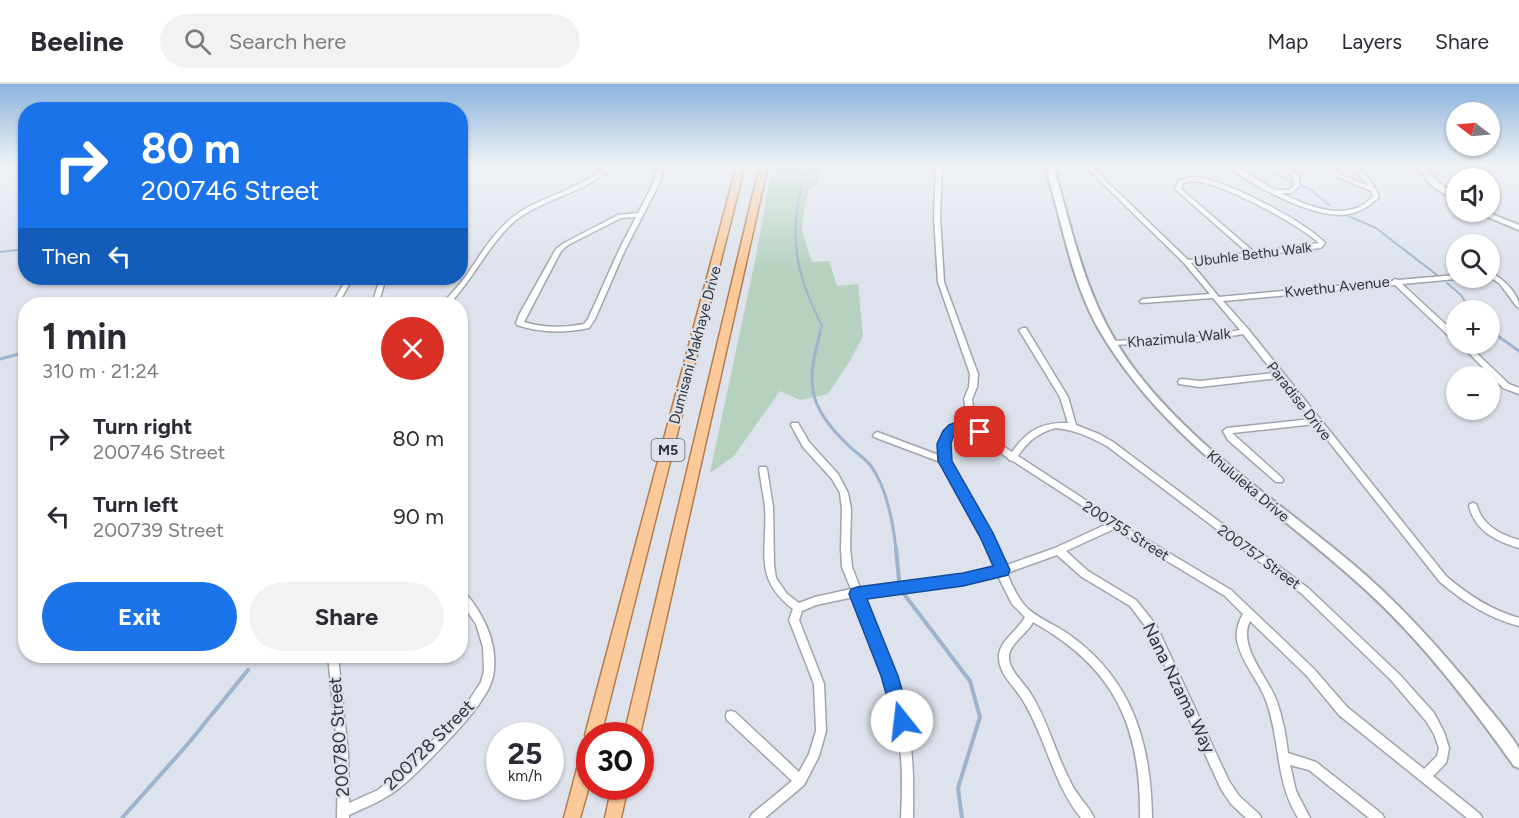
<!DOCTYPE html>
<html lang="en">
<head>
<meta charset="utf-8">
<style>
  body { margin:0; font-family:Figtree,sans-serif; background:#f2f2f3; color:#2b2b33; height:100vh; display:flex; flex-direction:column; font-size:22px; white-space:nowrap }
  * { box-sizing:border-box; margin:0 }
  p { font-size:20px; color:#7c7c81 }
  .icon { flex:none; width:33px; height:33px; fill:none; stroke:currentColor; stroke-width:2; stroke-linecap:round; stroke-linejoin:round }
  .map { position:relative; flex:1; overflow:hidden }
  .drawer { position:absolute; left:18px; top:213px; width:450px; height:366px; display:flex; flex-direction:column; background:#fff; border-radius:24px; box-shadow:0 2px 4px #0004 }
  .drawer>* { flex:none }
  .banner { position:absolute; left:18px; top:18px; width:450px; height:183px; border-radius:24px; box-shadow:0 2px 4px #0004; background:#1a73e8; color:#fff; overflow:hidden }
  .needle { width:39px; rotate:286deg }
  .controls { position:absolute; left:1446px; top:18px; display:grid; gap:12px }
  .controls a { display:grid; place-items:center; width:54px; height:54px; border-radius:50%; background:#fff; box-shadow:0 2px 4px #0004; font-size:30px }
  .speed { position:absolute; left:486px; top:638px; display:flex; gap:12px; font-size:30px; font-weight:700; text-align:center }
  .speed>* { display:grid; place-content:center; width:78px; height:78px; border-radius:50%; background:#fff; box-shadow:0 2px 4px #0004; line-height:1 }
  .speed small { font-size:15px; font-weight:400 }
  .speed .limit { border:9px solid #d22; background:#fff; color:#111 }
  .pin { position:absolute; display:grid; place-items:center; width:51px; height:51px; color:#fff; margin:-26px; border-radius:12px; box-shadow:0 3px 9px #0006 }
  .me { position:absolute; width:66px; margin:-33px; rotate:344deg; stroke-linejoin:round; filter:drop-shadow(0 0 4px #0008) }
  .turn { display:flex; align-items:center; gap:21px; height:126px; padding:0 24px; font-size:27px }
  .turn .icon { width:78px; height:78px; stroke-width:2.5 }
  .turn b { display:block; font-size:42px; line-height:51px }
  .then { display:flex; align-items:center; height:57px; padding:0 24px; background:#0003; gap:12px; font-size:22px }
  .round { display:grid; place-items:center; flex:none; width:63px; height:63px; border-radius:32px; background:#f2f2f3 }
  .headline { display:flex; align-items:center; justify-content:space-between; height:102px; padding:0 24px }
  h1 { font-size:36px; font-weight:700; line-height:45px }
  .button { display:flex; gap:12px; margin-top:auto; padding:12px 24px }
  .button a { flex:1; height:69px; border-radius:36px; background:#1a73e8; color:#fff; font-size:24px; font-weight:700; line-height:69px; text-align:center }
  .button a+a { background:#f2f2f3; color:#2b2b33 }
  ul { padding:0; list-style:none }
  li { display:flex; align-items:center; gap:18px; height:78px; padding:0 24px }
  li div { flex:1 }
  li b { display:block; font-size:22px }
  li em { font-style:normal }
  header { display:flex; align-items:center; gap:36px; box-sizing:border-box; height:84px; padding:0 30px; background:#fff; border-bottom:2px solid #e1e1e2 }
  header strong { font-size:28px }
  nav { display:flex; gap:33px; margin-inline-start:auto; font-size:21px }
  .search { width:420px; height:54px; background:#f2f2f3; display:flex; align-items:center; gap:15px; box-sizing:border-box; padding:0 21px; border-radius:33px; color:#7c7c81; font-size:22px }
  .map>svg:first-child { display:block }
  .green { fill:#b5d2c0 }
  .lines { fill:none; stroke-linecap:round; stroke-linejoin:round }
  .stream-far2 { stroke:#9eb3cd; stroke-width:2 }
  .stream-far1 { stroke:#9eb3cd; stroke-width:3 }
  .stream { stroke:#9eb3cd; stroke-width:4 }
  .minor-casing { stroke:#a0a4ad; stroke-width:3 }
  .tertiary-casing { stroke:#a0a4ad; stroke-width:4 }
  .primary-casing { stroke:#b47d4c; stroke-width:3 }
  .minor { fill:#fff; fill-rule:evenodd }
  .tertiary { fill:#fff; fill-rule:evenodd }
  .primary { fill:#fcc99b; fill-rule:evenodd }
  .route { fill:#1a73e8; stroke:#114b97; stroke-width:1.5 }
  .labels { text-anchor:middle; stroke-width:4.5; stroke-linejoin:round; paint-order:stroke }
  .far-street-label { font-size:14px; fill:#313337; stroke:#dde2ec }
  .shield { fill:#dde2ec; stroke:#65686d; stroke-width:1.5 }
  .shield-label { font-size:14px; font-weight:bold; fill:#313337 }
  .street-label { font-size:15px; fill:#313337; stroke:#dde2ec }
  .near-street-label { font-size:18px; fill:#313337; stroke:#dde2ec }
</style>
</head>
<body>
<header>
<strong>Beeline</strong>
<div class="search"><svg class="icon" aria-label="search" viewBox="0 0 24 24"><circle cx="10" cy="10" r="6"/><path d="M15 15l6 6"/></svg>Search here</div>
<nav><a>Map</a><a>Layers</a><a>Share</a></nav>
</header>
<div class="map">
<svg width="1519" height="734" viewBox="0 0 1519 734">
  <rect width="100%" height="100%" fill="#dde2ec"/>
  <path class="green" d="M772 81H822L818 99 808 108 803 133 802 147 812 178 829 177 837 202 858 200 863 252 850 277 828 310 800 316 780 307 734 372 710 389 756 172Z"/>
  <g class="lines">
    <path class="stream-far2" d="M805 81C804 96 799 111 797 127 791 170 803 204 822 242L819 251
      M1262 81 1291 98
      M1299 101 1310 105 1329 121
      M1348 132 1376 144 1437 191
      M0 168 26 165
      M1447 199 1461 211 1470 226
      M1490 246 1497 251"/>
    <path class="stream-far1" d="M820 250C805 300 809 324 848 361 855 368 865 374 871 382 887 404 893 438 896 465
      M1495 250 1519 267
      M0 275 26 268"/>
    <path class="stream" d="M896 464 899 496
      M904 510 970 597 980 633 958 704 962 734
      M122 734 187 661 248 586"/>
    <defs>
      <path id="minor" d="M608 81H614C586 110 545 113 515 137 489 159 473 196 449 220H443C448 212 457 204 463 196 481 171 496 142 523 126 551 110 583 103 608 81Z
        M658 81H664L659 100 625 166 595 235 589 244C565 249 541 249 517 241L516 239 519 231 556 165 564 159 618 131 638 129 653 100ZM636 133 619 166 588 235 584 240C564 244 543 244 524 238L561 167 568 161 621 134Z
        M936 81H942L940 133 944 198 978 290 977 303 972 315 975 337 992 355 1012 368C1027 347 1041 338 1068 339L1060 313 1019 246 1023 244H1026L1068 313 1076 341 1099 350 1113 358 1308 504 1399 590 1434 629 1444 648 1449 664 1447 675 1446 679 1433 692 1480 730 1482 734H1467L1339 631 1306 591 1250 537C1237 563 1269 594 1277 618 1283 635 1286 652 1288 669L1316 678 1382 730 1384 734H1369L1309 686 1290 681 1296 707 1310 734H1298C1274 695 1281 654 1265 614 1257 594 1241 578 1237 556 1236 547 1238 538 1243 530L1225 512 1114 445 1066 467 1088 487 1136 516 1156 541 1229 697 1239 712 1259 730 1261 734H1246L1231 720 1221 705 1149 547 1130 522 1082 493 1057 471 1007 489C1012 502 1018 515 1028 525 1041 536 1058 542 1071 552 1133 597 1151 660 1152 734H1140C1141 642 1115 584 1033 538 1027 550 1010 559 1009 572 1008 585 1022 597 1029 607 1048 636 1055 669 1071 699 1077 712 1089 722 1094 734H1081C1052 698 1046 653 1022 615 1014 602 1000 591 999 575 997 558 1018 547 1025 533L1012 520 998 492 960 500 863 511C882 561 904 611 911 665 914 688 913 711 913 734H901C902 711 903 687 900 664 893 611 873 562 854 513L816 521 802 527 799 536 824 600 826 647 819 672 804 701 765 734H750L752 730 792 697 727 636 726 632 727 628 731 627 735 628 799 688 809 670 816 647 814 600 789 536 793 525C752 493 768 467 765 422 763 410 761 397 759 385L760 383H766L767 385 773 423 774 481 776 494 787 510 799 519 815 513 851 505 842 483 841 464 842 425 840 409 832 395 803 363 791 341 792 339H798L809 358 838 390 848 409 851 425 850 464 852 483 860 504 941 495 996 485 984 455 957 410 943 379 874 353 873 351 877 348 880 349 941 372C938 350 947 343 967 336L964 315 969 303 970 290 938 198 934 133ZM970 341 986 359 1008 374 1009 376 1013 377 1098 432 1107 440 1055 464 1004 482C999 471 995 459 989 447 979 428 938 375 950 354 954 347 963 344 970 341ZM1056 344C1076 346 1090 353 1107 362L1302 510 1391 596 1426 637 1434 650 1439 664 1437 672 1424 685 1347 623 1314 585 1231 506 1117 438 1104 428 1018 372C1028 357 1039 348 1056 344Z
        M1084 81H1090L1188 176 1248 169 1176 106 1175 105 1178 97C1184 95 1190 93 1196 93 1224 95 1306 138 1325 159L1322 163 1320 164 1191 179 1219 213 1392 197 1395 195 1398 196 1456 191V194H1459L1456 195 1402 200 1456 250V256H1453L1395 201 1223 217 1248 245 1446 492C1468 511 1491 526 1519 534V542C1488 534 1464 518 1440 498L1315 340 1232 349 1282 394 1283 396 1282 398H1276L1228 356 1223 347 1227 344 1311 335 1278 294 1200 303 1179 300 1178 298 1179 296 1182 295 1200 297 1274 289 1243 250 1196 258 1109 261 1108 259 1112 257 1196 253 1240 246 1213 214 1141 219 1140 217 1143 215 1210 210 1184 179ZM1193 97C1221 98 1298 140 1319 159L1254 168 1181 105 1183 99Z
        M1227 81H1234L1275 106H1289L1294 101 1293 93 1280 81H1286L1299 92 1300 101 1292 109H1281C1304 120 1332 133 1357 124 1363 122 1368 116 1373 113L1371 107 1310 81H1317L1369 102 1349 81H1355C1367 93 1373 97 1379 113 1369 123 1357 130 1342 131 1309 132 1252 102 1227 81Z
        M1490 188C1502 194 1519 209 1519 223H1517L1500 200 1490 193Z
        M347 194H353L338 220H332Z
        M380 194H386L380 214 377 216 374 214Z
        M1460 260H1467L1509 300 1519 304V310L1503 304Z
        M1473 419 1476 420C1478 424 1479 429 1482 433 1490 445 1505 452 1519 456V464C1496 457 1475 447 1469 422L1470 420Z
        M460 505 463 506C482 528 497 556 494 586 493 595 490 603 485 611 473 631 456 648 441 664 426 679 411 696 394 708 380 718 364 724 349 731V734H337L338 670 328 572H338L348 670 349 719 378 706 398 690 425 664 455 633 468 618 481 598 484 587 483 563 476 540 460 517Z"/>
      <path id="tertiary" d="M1046 81H1053C1074 152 1085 216 1129 278 1189 361 1277 416 1354 481 1401 521 1442 567 1481 615 1488 624 1517 657 1519 666 1519 671 1519 679 1519 684L1514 682C1470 620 1424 560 1369 509 1275 421 1164 359 1098 244 1078 208 1068 168 1058 129 1054 113 1049 97 1046 81Z
        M1415 81H1422L1438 98 1456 112V117L1432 102Z
        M1476 128H1486L1519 141V146Z"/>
      <path id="primary" d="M737 81H745L601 651H590V657L585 651Z
        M760 81H768L640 651H624Z
        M590 658V699L580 734H564L582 666 584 661Z
        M612 702H628L621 734H605Z"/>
    </defs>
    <use href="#minor" class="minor-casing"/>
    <use href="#tertiary" class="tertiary-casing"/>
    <use href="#primary" class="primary-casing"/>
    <use href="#minor" class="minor"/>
    <use href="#tertiary" class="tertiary"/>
    <use href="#primary" class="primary"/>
  </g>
  <linearGradient id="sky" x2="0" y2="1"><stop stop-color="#8ab4dd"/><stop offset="0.44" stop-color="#f0f2f6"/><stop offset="1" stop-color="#f0f2f6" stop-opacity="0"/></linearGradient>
  <rect width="1519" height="184" fill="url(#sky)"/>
  <path class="route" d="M971 333 976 335 986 348 980 353 969 344 953 353 951 360 952 377 993 449 1010 486 1008 491 963 502 867 515 898 592 911 637 909 643 902 645 896 643 894 637 881 592 849 510 851 505 857 503 963 489 993 482 981 455 938 377 937 360 943 347 949 341Z"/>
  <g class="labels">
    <g class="far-street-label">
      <text transform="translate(1253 170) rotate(-7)" y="5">Ubuhle Bethu Walk</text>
    </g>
    <rect class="shield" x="651.5" y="355" width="33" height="22" rx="4.5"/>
    <g class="shield-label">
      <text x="668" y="371">M5</text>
    </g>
    <g class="street-label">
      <text transform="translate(1337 203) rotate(-6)" y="5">Kwethu Avenue</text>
      <text transform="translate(1179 254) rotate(-5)" y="5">Khazimula Walk</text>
      <text transform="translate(695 261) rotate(-75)" y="5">Dumisani Makhaye Drive</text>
      <text transform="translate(1299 317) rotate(52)" y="5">Paradise Drive</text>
      <text transform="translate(1248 402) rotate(40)" y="5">Khululeka Drive</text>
      <text transform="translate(1126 447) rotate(32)" y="5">200755 Street</text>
      <text transform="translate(1259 473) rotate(36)" y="5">200757 Street</text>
    </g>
    <g class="near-street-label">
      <text transform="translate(1179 604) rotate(64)" y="6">Nana Nzama Way</text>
      <text transform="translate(339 653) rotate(-94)" y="6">200780 Street</text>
      <text transform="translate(429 661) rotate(-45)" y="6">200728 Street</text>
    </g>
  </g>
</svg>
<div class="controls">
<a><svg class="needle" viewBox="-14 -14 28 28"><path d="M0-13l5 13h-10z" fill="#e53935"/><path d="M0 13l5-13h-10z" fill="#7c7c81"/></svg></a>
<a><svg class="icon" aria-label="sound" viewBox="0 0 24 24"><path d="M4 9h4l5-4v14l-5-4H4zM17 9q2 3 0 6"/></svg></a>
<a><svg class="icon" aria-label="search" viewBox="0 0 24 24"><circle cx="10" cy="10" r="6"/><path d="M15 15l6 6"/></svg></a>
<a>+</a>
<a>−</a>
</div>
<div class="speed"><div>25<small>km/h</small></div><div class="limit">30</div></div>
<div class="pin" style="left:980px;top:348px;background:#d93025"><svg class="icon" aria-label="arrive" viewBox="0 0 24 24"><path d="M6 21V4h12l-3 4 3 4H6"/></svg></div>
<svg class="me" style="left:902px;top:637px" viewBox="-20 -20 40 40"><circle r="19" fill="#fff"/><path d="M0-13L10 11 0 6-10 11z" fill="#1a73e8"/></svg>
<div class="banner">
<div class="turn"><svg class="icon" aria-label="right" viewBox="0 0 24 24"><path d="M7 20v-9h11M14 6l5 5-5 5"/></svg><div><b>80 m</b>200746 Street</div></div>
<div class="then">Then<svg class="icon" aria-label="left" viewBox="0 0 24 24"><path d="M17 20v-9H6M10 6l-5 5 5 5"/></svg></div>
</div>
<section class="drawer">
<div class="headline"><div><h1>1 min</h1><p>310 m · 21:24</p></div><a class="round" style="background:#d93025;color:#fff"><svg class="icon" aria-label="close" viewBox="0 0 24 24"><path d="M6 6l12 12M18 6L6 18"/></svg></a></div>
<ul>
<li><svg class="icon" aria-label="right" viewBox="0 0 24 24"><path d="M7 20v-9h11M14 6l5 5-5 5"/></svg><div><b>Turn right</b><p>200746 Street</p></div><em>80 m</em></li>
<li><svg class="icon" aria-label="left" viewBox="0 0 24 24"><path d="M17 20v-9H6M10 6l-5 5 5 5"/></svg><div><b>Turn left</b><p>200739 Street</p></div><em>90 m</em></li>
</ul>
<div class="button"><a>Exit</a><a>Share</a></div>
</section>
</div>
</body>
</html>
